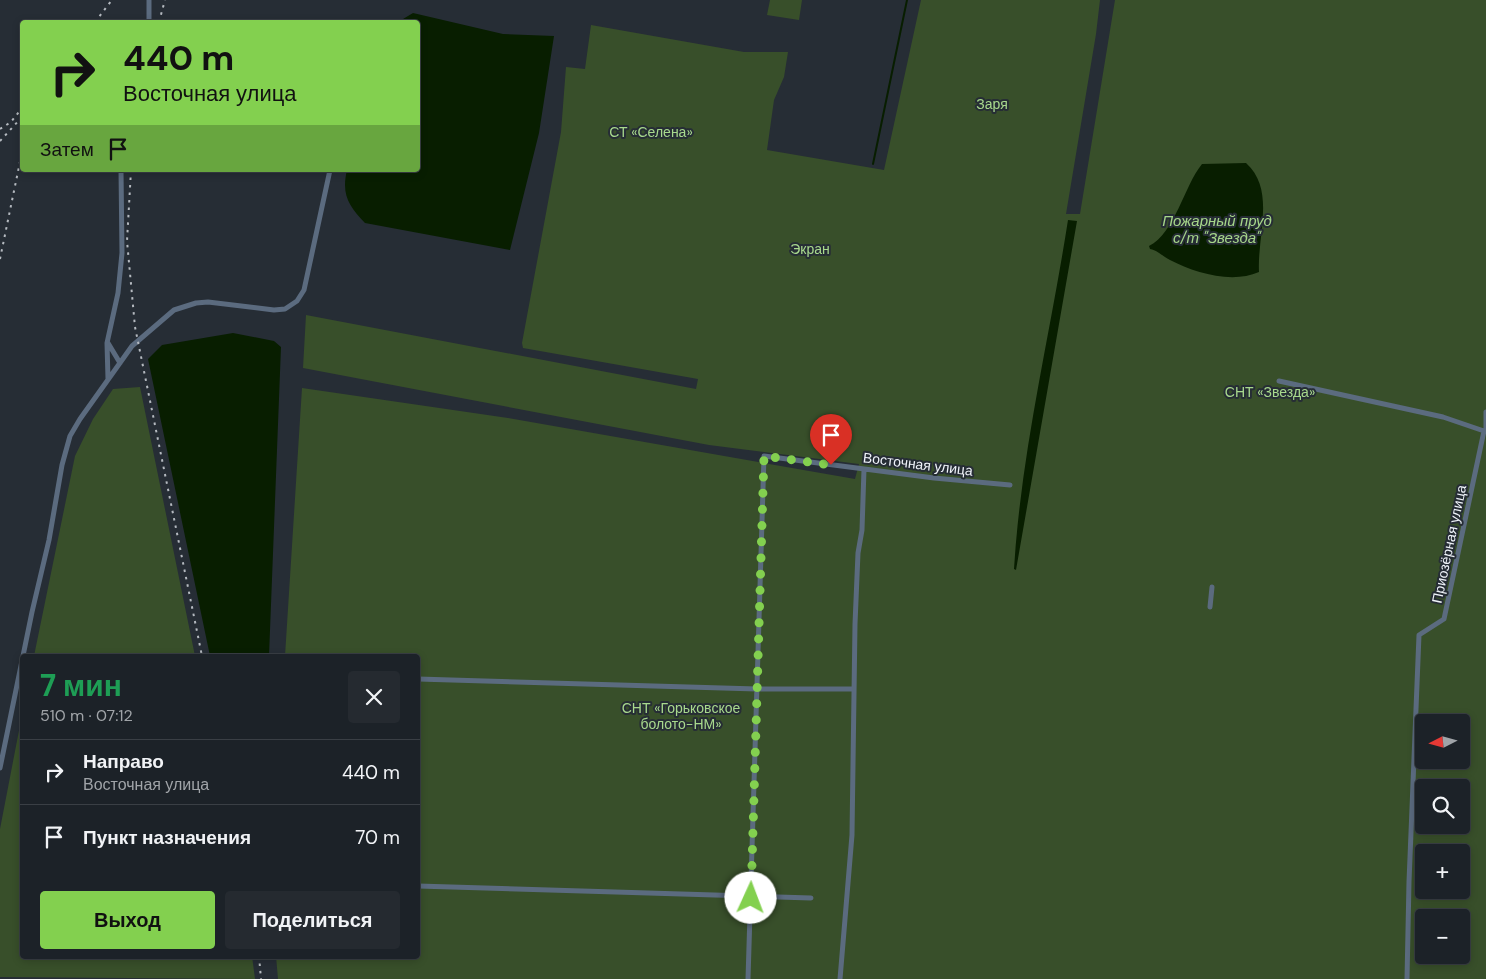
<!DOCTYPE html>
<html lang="ru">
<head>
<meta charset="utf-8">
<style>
  body { margin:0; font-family:"DM Sans",sans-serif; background:#252a30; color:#f1f3f6; height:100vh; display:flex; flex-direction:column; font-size:19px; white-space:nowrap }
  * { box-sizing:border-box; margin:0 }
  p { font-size:16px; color:#a0a4a8 }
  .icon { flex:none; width:28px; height:28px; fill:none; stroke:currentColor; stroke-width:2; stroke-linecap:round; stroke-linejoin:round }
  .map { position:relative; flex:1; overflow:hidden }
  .sheet { position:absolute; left:20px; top:654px; width:400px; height:305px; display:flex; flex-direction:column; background:#1c2228; border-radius:5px; box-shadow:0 2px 8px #0003,0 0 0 1px #3a3f45 }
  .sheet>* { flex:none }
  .top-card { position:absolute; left:20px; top:20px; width:400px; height:152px; border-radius:5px; box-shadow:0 2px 8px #0003,0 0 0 1px #3a3f45; background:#83d04f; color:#111; overflow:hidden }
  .needle { width:32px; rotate:264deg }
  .controls { position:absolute; left:1415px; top:714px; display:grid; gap:10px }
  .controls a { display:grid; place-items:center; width:55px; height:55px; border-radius:5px; background:#1c2228; box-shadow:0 2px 8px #0003,0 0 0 1px #3a3f45; font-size:25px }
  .pin { position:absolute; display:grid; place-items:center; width:42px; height:42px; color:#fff; margin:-51px -21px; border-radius:50% 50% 50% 0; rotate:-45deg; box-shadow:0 0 5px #0007 }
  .pin .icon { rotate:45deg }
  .me { position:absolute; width:55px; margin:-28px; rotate:2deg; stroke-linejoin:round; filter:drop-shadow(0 0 4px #0008) }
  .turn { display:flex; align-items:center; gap:18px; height:105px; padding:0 20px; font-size:22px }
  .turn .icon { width:65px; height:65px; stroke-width:2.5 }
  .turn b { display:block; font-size:35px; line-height:42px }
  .then { display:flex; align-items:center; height:48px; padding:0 20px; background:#0003; gap:10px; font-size:19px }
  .round { display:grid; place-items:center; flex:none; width:52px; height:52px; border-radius:5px; background:#252a30 }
  .headline { display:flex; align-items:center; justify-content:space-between; height:85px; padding:0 20px }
  h1 { font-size:30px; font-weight:800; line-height:38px; color:#1e9e55 }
  .primary-button { display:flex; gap:10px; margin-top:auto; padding:10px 20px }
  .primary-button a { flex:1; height:58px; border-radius:5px; background:#83d04f; color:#111; font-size:20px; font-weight:800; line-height:58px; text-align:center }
  .primary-button a+a { background:#252a30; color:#f1f3f6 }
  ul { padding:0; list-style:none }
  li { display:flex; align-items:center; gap:15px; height:65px; padding:0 20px; border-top:1px solid #3a3f45 }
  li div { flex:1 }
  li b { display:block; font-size:19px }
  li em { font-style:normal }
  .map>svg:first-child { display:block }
  .green { fill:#384f2a; fill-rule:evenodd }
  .water { fill:#081e00 }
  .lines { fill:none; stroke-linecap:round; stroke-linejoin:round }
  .stream { stroke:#081e00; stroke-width:2 }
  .street { stroke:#5b6b7f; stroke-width:5 }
  .rail { stroke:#b5bac0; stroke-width:2; stroke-dasharray:2.5 5; stroke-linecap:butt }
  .route { stroke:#83d04f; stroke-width:9; stroke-dasharray:0 16.2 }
  .labels { text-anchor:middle; stroke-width:4; stroke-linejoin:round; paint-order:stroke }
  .park-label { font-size:14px; fill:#a8d98d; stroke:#262d35 }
  .street-label { font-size:14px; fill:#eff3f9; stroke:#262d35 }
  .water-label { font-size:15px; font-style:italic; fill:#a6d68a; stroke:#262d35 }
</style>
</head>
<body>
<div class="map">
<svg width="1486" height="979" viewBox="0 0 1486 979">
  <rect width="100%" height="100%" fill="#262d35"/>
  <path class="green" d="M770 0H802L799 20 767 15Z
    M921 0H1100L1096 34 1066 214H1080L1115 0H1486V979H278L276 956H418V656H285L302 388 508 418 855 479 859 464 709 445 303 368 306 315 696 389 698 379 523 348 522 343 561 132 566 67 585 69 591 25 744 52H788L784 77 774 100 767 150 884 170ZM1424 722H1461V760H1424ZM1424 788H1461V825H1424ZM1424 852H1461V890H1424ZM1424 918H1461V955H1424Z
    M140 387 195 656H34L75 456 93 419 113 389Z
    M22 715V956H252L255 979 0 977V829Z"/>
  <path class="water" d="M413 13 503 34 554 36 539 133 510 250 365 223C349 206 341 195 347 170H418V22H398Z
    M1246 163C1276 190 1257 235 1259 272 1232 284 1195 273 1170 260 1162 256 1159 251 1150 249L1149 246C1175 233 1184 186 1202 164Z
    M1068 220 1077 221 1016 570 1014 569C1021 452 1050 336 1068 220Z
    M233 333 274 341 281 347 269 656H210L148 359 162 345Z"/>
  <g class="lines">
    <path class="stream" d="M873 164 907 0"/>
    <path class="street" d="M149 22V0
      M108 343 120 363
      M108 379 107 343 118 293 122 253 121 170
      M1279 381 1443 417 1484 431 1444 619 1419 635 1409 882 1407 979
      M1486 431V412
      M1210 607 1212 587
      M418 679 757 689H853
      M0 768 32 612 49 540 62 465 70 436 80 419 132 346 174 310 196 303 208 302 274 310 285 309 297 301 304 290 330 170
      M418 886 811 898
      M748 979 764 456 934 478 1010 485
      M840 979 852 835 855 624 858 553 862 530 864 469"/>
    <path class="rail" d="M95 22 112 0
      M159 22 165 0
      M0 129 11 122 22 108
      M0 141 22 117
      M131 170 127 241 135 327 202 656
      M0 259 22 152
      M259 956 261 979"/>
  </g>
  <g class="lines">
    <path class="route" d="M751 898 764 456 831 465"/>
  </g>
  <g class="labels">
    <g class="park-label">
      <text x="992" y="109">Заря</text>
      <text x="651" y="137">СТ «Селена»</text>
      <text x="810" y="254">Экран</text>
      <text x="1270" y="397">СНТ «Звезда»</text>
      <text x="681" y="713">СНТ «Горьковское<tspan x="681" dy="16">болото-НМ»</tspan></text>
    </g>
    <g class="street-label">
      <text transform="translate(918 464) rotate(7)" y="5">Восточная улица</text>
      <text transform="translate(1449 544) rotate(-78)" y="5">Приозёрная улица</text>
    </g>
    <g class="water-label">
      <text x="1217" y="226">Пожарный пруд<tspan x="1217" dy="17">с/т "Звезда"</tspan></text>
    </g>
  </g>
</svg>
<div class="controls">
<a><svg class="needle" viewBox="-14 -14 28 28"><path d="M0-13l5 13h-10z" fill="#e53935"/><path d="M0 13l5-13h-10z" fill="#a0a4a8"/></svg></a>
<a><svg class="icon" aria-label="search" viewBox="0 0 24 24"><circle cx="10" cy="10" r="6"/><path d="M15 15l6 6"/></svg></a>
<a>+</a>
<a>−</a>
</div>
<div class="pin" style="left:831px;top:465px;background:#d93025"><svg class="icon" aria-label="arrive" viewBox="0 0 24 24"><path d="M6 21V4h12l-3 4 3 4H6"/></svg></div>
<svg class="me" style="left:751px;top:898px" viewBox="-20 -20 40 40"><circle r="19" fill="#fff"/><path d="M0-13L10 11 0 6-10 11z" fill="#83d04f"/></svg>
<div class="top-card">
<div class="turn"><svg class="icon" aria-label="right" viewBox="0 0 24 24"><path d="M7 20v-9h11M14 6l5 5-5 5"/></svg><div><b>440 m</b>Восточная улица</div></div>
<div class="then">Затем<svg class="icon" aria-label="arrive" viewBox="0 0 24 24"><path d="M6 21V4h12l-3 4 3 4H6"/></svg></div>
</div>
<section class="sheet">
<div class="headline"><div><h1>7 мин</h1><p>510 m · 07:12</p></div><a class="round"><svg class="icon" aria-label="close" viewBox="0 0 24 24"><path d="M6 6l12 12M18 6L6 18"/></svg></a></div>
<ul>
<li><svg class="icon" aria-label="right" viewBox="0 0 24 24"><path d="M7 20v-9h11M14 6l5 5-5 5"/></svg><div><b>Направо</b><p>Восточная улица</p></div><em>440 m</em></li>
<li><svg class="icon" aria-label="arrive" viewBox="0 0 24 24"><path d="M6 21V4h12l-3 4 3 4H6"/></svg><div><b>Пункт назначения</b></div><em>70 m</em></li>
</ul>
<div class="primary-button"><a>Выход</a><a>Поделиться</a></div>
</section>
</div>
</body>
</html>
